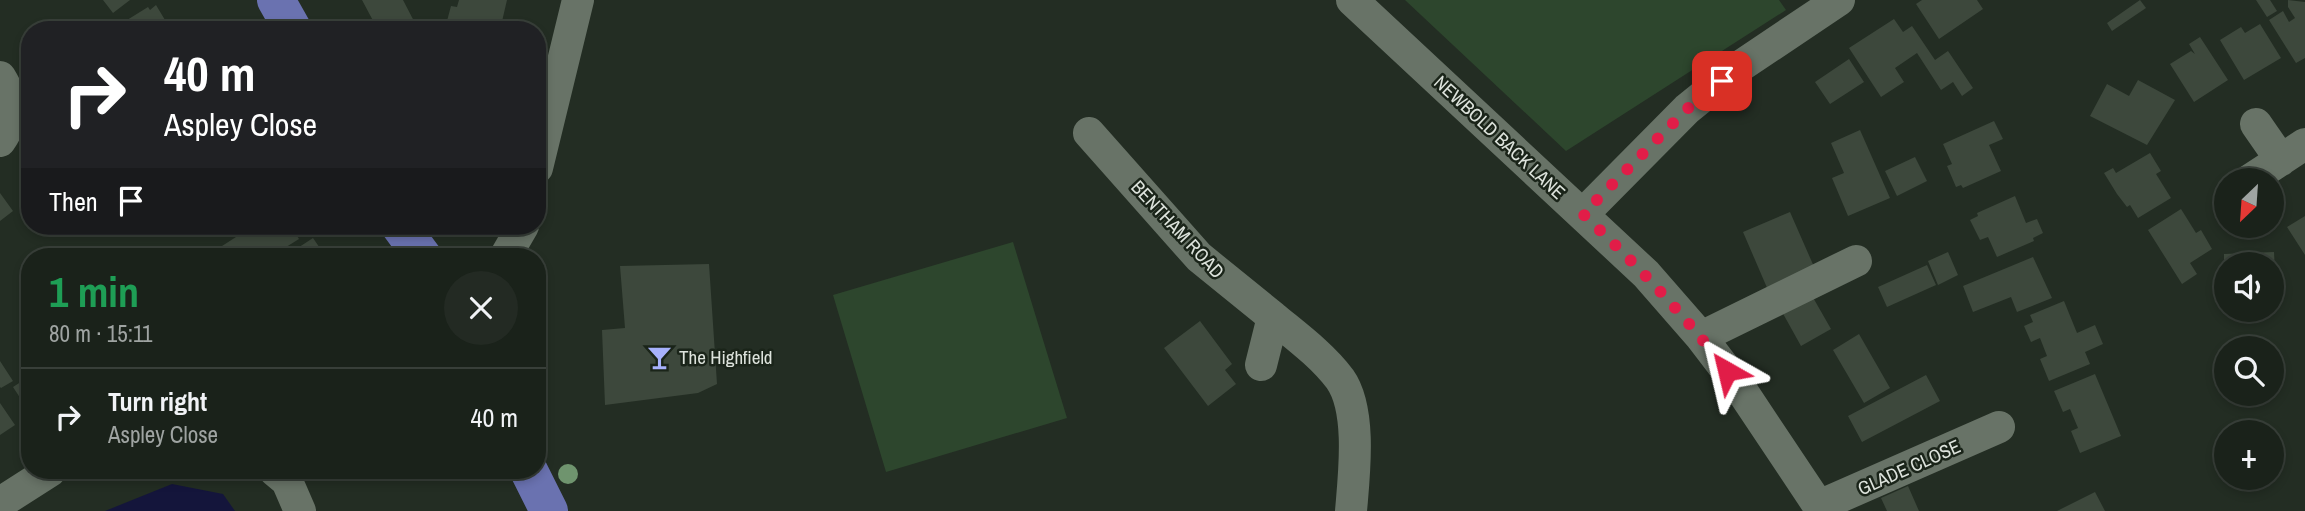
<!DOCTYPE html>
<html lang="en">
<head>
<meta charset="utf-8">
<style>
  body { margin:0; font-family:"Archivo Narrow",sans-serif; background:#232a23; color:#f1f3f6; height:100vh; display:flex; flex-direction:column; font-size:26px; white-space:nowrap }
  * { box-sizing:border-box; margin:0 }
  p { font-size:23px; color:#9fa4a2 }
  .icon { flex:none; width:38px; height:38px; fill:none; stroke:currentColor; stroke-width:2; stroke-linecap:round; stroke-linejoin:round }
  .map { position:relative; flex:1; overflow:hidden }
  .sheet { position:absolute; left:21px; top:248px; width:525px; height:231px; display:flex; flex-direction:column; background:#1a221a; border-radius:28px; box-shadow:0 4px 10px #0003,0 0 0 2px #383f39 }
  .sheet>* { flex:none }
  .hud { position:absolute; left:21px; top:21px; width:525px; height:214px; border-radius:28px; box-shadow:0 4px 10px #0003,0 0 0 2px #383f39; background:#202124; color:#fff; overflow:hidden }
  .needle { width:46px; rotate:205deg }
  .tools { position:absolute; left:2214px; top:168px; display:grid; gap:14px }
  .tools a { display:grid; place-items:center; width:70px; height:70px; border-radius:50%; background:#1a221a; box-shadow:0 4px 10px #0003,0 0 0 2px #383f39; font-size:35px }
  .pin { position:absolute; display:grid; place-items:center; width:60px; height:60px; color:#fff; margin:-30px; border-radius:14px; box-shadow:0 4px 10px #0006 }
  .me { position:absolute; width:77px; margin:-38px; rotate:323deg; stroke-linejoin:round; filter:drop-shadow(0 0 5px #0008) }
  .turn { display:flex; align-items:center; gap:24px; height:147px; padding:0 28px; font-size:32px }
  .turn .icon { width:91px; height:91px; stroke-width:2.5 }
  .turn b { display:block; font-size:49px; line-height:60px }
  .then { display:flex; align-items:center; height:66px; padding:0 28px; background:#0003; gap:14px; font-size:26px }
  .round { display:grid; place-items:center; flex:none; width:74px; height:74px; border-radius:37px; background:#232a23 }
  .headline { display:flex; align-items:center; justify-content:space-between; height:119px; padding:0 28px }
  h1 { font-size:42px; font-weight:700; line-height:52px; color:#1e9e55 }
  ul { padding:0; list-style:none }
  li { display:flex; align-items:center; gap:21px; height:98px; padding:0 28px; border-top:2px solid #383f39 }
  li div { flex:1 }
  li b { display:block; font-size:26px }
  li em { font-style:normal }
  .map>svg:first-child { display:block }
  .green { fill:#2d462d }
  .water { fill:#14153b }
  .building { fill:#3d483c }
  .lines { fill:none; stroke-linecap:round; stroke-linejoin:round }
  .minor { stroke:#687367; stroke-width:32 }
  .major { stroke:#6a72b0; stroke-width:38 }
  .tree { fill:#6f946e }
  .route { stroke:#e11d48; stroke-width:12; stroke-dasharray:0 21.6 }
  .labels { text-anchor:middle; stroke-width:5; stroke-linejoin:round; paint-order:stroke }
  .street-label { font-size:19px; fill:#dde3dc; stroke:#1a2419 }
  .poi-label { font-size:19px; fill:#dde3dc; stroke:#1a2419; text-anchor:start }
</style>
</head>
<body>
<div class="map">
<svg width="2305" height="511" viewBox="0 0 2305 511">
  <rect width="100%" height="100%" fill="#232d23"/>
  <path class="green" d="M1405 0H1779L1786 10 1566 151Z
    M1013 242 1067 418 886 472 833 295Z"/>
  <path class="water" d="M172 484 223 494 235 511H105Z"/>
  <path class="building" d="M103 0H130L113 13Z
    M362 0H403L416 25 405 30H378Z
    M459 0H507L500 30H483L447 21 451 6 457 7Z
    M1922 0H1977L1983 9 1939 39 1916 4Z
    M2140 0 2146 8 2112 31 2107 23Z
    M2256 0H2270L2277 11 2267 17Z
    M2288 0 2305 2V58L2296 63 2269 20 2283 11 2289 22 2295 18 2288 7Z
    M156 5 171 30H111L148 7 150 10Z
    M1894 19 1903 32 1912 26 1935 60 1948 51 1973 88 1962 96 1953 82 1941 90 1917 53 1895 68 1904 82 1881 97 1849 48Z
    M2260 24 2281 58 2244 80 2220 40 2241 27 2245 33Z
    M2200 37 2228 80 2194 102 2170 64 2191 51 2195 54 2189 44Z
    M1849 59 1864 82 1830 104 1815 82Z
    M2138 80 2175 100 2147 145 2090 116 2107 84 2129 96Z
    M1994 121 2003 139 1989 145 2001 171 1963 188 1961 185 1956 187 1947 166 1952 164 1943 144Z
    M1860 130 1890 198 1848 216 1832 178 1844 173 1831 143Z
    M2150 153 2161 171 2156 174 2171 198 2138 218 2130 205 2127 207 2117 194 2104 173 2113 168 2116 173Z
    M1915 157 1927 181 1897 196 1885 171Z
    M0 193 13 211 0 221Z
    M2015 196 2026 223 2037 219 2043 233 2033 238 2034 241 1997 257 1988 237 1980 240 1970 220 1978 216 1977 213Z
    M2181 209 2196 233 2201 230 2212 249 2190 263 2197 274 2182 284 2148 230Z
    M1790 212 1815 269 1768 290 1743 232Z
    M2305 216V255L2287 227Z
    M188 226H214L196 237Z
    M243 226H291L299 239 270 257H229L222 246 236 237 233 232Z
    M313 238 326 257H284Z
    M1948 252 1958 275 1938 285 1928 261Z
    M2274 252 2276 291 2272 292V264H2224V254Z
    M2033 257 2052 298 2017 312 2011 297 1973 312 1963 286Z
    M709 264 717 384 698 393 605 405 602 330 625 328 620 266Z
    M1927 265 1936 285 1887 307 1878 287Z
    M1811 294 1831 329 1801 346 1781 310Z
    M2064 301 2077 333 2095 325 2103 344 2085 352 2090 364 2049 381 2040 359 2047 356 2040 338 2031 342 2024 326 2033 322 2030 315Z
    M1200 321 1232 364 1225 370 1236 384 1208 406 1164 348Z
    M1859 334 1890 388 1864 403 1833 350Z
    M0 361 13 381 1 388 0 387Z
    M2095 374 2121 436 2080 453 2071 431 2078 428 2070 409 2063 412 2054 391Z
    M1926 375 1940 401 1862 442 1848 416Z
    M30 376V413L13 387Z
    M0 403 15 425 0 435Z
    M1908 486 1919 511H1887L1881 498Z
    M2095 492 2105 511H2057Z"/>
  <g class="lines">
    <path class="minor" d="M1352 0 1646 274 1701 337 1740 388 1822 511
      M0 77C16 103 17 116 0 141
      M2256 124 2281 160
      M1089 133 1199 257 1273 317
      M537 168 578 0
      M2250 180 2305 144
      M1583 214 1687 109 1739 67 1839 0
      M505 257 523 226
      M1701 337 1856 261
      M1261 365 1273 317C1296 336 1322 355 1340 379 1362 410 1354 475 1351 511
      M275 471 287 481 300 511
      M0 503 50 471
      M1819 506 1999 427"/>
    <path class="major" d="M276 0 293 30
      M400 226 423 257
      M529 471 549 511"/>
  </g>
  <circle class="tree" cx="568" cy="474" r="10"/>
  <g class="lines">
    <path class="route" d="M1722 81 1687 109 1583 214C1635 263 1684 314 1727 371"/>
  </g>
  <defs>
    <symbol id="bar-bare" viewBox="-9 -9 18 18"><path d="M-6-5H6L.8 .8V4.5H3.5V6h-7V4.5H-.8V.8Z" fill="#a7b1fc" stroke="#1a2419" stroke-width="2.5" paint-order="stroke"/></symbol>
  </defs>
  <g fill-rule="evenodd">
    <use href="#bar-bare" x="642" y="340" width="35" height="35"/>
  </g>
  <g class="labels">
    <g class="street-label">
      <text transform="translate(1500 137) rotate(43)" y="7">NEWBOLD BACK LANE</text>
      <text transform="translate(1178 229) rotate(47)" y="7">BENTHAM ROAD</text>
      <text transform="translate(1909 467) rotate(-24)" y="7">GLADE CLOSE</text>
    </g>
    <g class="poi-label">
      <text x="679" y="364">The Highfield</text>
    </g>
  </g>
</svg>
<div class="tools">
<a><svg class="needle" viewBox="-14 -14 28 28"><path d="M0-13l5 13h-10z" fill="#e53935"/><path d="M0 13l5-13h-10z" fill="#9fa4a2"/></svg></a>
<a><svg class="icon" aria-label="sound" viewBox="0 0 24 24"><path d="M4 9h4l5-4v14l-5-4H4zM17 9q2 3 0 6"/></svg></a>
<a><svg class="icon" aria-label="search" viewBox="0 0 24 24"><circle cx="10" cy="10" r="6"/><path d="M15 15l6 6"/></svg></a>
<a>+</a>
</div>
<div class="pin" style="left:1722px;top:81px;background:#d93025"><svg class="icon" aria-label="arrive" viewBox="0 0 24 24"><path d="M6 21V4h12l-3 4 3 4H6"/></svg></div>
<svg class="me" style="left:1727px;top:371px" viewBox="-20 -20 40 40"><path d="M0-17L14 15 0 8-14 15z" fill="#e11d48" stroke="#fff" stroke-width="4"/></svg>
<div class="hud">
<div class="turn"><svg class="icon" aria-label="right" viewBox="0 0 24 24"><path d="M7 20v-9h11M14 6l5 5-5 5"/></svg><div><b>40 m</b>Aspley Close</div></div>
<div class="then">Then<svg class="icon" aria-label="arrive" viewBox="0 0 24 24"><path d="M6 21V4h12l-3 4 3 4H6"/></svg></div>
</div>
<section class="sheet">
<div class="headline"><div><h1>1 min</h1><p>80 m · 15:11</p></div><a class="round"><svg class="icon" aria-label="close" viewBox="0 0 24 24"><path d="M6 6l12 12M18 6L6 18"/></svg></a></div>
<ul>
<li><svg class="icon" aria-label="right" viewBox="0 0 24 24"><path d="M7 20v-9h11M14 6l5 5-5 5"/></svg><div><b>Turn right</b><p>Aspley Close</p></div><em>40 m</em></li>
</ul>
</section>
</div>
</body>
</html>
